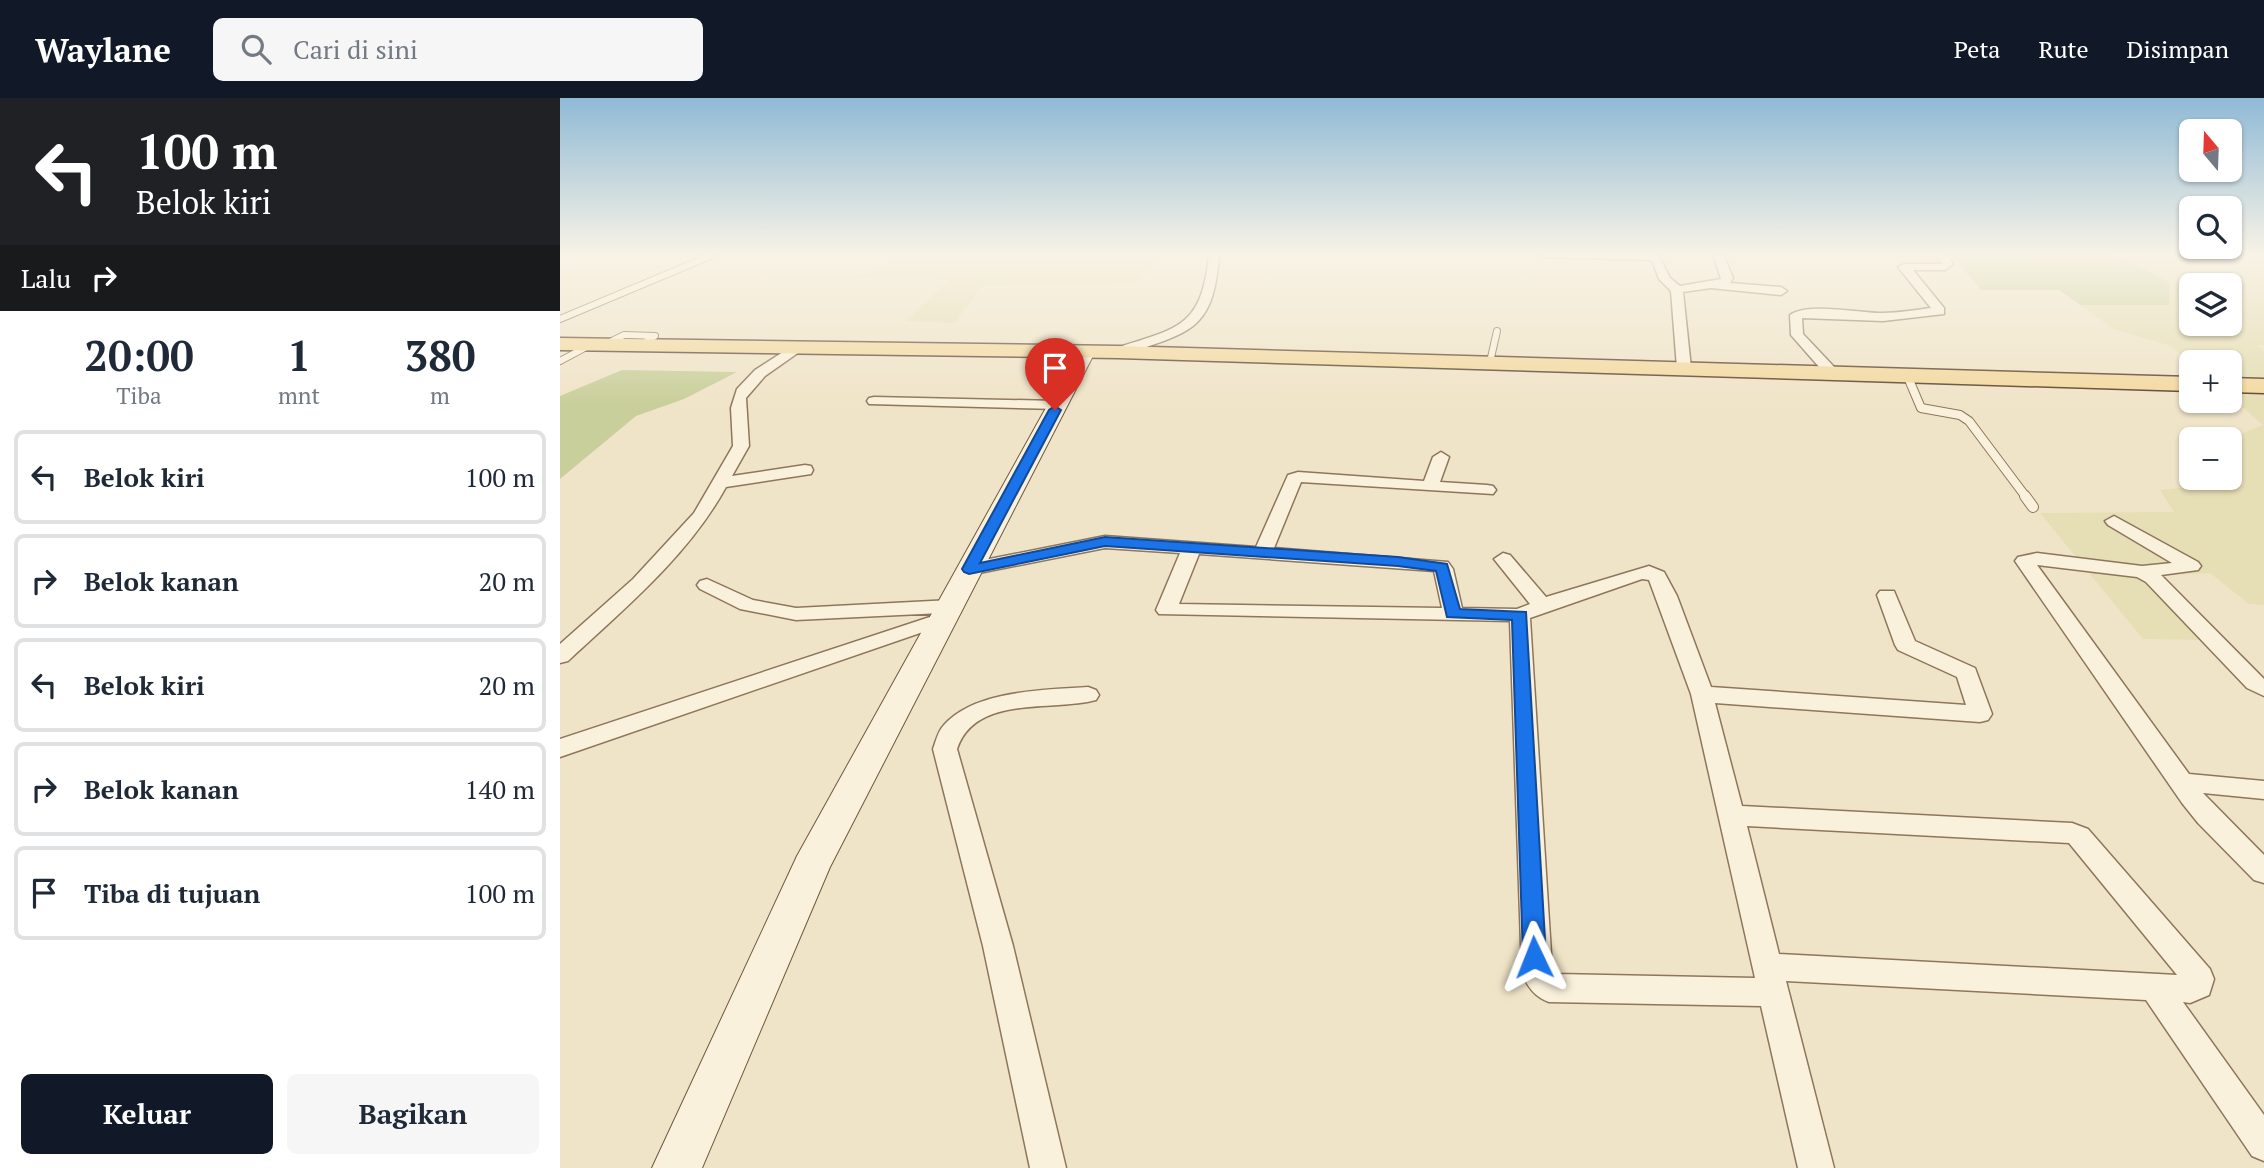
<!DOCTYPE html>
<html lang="id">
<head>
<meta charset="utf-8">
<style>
  body { margin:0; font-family:"PT Serif",serif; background:#f6f6f7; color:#1f2937; height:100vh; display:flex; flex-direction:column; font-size:26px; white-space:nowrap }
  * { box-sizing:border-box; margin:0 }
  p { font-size:23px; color:#747a83 }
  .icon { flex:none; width:38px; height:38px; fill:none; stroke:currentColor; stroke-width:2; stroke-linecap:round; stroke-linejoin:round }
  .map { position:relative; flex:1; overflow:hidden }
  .side { display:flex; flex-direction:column; background:#fff; width:560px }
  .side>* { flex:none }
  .guide { background:#202124; color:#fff; overflow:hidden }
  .needle { width:46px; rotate:341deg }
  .fabs { position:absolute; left:1619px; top:21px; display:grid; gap:14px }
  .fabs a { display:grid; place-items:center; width:63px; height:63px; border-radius:10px; background:#fff; box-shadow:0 2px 5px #0004; font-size:35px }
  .pin { position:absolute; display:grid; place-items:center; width:60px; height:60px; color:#fff; margin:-72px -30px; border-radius:50% 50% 50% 0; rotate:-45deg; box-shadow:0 0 7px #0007 }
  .pin .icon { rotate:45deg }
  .me { position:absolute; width:77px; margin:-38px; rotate:358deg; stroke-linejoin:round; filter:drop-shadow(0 0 5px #0008) }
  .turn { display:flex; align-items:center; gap:24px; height:147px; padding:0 21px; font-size:32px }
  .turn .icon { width:91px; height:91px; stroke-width:2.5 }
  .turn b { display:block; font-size:49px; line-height:60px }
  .then { display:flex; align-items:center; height:66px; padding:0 21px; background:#0003; gap:14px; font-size:26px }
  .eta { display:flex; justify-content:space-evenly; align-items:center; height:119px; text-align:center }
  .eta b { font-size:42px; font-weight:700; line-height:49px }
  .primary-button { display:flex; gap:14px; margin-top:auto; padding:14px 21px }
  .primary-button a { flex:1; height:80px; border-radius:10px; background:#111827; color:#fff; font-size:28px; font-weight:700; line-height:80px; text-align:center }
  .primary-button a+a { background:#f6f6f7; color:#1f2937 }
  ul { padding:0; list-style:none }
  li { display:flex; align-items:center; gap:21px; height:94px; margin:0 14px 10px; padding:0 7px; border:4px solid #e0e1e3; border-radius:10px }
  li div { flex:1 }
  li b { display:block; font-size:26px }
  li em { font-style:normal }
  header { display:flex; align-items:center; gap:42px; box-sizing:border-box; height:98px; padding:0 35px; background:#111827; color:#fff }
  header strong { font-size:33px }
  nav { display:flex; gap:38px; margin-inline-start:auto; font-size:24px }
  .search { width:490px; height:63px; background:#f6f6f7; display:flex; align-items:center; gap:18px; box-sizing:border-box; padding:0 24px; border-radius:10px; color:#747a83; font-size:26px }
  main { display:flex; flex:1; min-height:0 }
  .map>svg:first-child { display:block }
  .farmland { fill:#e6deb5; fill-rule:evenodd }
  .green { fill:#c9cf9b }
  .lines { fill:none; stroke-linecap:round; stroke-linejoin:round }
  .lane-far2-casing { stroke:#8d765c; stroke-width:8 }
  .lane-far1-casing { stroke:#8d765c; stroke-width:10 }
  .lane-casing { stroke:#8d765c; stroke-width:12 }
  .street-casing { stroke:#8d765c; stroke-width:3 }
  .secondary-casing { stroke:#6f573f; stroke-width:2 }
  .primary-casing { stroke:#5b4430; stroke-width:3 }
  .lane-far2 { stroke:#faf1dc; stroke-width:6 }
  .lane-far1 { stroke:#faf1dc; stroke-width:8 }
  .lane { stroke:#faf1dc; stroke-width:10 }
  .street { fill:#faf1dc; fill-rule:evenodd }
  .secondary { fill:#faf1dc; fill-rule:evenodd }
  .primary { fill:#f3d9a0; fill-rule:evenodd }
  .route { fill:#1a73e8; stroke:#114b97; stroke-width:2 }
</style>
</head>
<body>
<header>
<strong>Waylane</strong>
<div class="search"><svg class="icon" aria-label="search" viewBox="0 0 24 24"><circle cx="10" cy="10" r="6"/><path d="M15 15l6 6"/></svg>Cari di sini</div>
<nav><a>Peta</a><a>Rute</a><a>Disimpan</a></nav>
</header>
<main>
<section class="side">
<div class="guide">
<div class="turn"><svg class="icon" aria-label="left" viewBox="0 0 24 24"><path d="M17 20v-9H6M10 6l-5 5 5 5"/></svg><div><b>100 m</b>Belok kiri</div></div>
<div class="then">Lalu<svg class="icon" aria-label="right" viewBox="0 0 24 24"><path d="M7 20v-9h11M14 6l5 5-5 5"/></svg></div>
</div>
<div class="eta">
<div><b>20:00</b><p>Tiba</p></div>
<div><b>1</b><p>mnt</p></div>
<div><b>380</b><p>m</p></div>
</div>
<ul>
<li><svg class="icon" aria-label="left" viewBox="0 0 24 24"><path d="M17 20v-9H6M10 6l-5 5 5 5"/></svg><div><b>Belok kiri</b></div><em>100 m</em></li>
<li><svg class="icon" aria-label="right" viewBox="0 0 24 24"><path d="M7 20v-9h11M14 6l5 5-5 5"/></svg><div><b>Belok kanan</b></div><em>20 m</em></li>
<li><svg class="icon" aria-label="left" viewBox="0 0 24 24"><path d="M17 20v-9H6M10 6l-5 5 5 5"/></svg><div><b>Belok kiri</b></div><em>20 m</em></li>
<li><svg class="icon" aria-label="right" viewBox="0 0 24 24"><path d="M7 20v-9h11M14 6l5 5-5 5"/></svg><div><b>Belok kanan</b></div><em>140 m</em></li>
<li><svg class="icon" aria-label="arrive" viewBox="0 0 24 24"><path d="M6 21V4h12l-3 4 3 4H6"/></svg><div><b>Tiba di tujuan</b></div><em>100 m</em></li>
</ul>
<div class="primary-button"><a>Keluar</a><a>Bagikan</a></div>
</section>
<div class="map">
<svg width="1704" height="1070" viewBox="0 0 1704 1070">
  <rect width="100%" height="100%" fill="#f0e4c8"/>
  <path class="farmland" d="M353 156 475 157 643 156V159L599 158 577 185 423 188 394 225 346 223 390 181 294 180Z
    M1555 156H1704V247H1697L1704 253V507L1689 506 1650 475 1591 478 1643 542 1583 541 1480 415 1614 414 1600 392 1659 386 1657 380H1670L1669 341 1703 327 1670 298V264L1631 265 1611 248 1553 231 1520 207H1609L1610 185ZM1631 187H1670V226H1631Z"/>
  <path class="green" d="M1391 156H1555L1610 185 1609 207H1520L1499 192H1421Z
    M62 272 177 274 124 301 76 318 0 381V298Z"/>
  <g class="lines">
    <defs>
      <path id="lane-far2" d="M0 221 155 156
        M44 247 64 237 95 238 81 247
        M0 263 30 247
        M930 264 937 233"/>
      <path id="lane-far1" d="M1347 277 1361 310 1400 317 1409 323 1466 399"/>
      <path id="lane" d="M1465 398 1473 409"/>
      <path id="street" d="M649 156H659C654 234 629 234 563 257H553V251C617 230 642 231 649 156Z
        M980 156H1098L1110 180 1120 188 1161 181 1153 156H1163L1173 180 1170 185 1221 189 1227 193 1221 197 1151 190 1123 194 1131 270 1124 274 1117 270 1111 193 1099 181 1092 162 985 159Z
        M1376 156H1387L1393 166 1385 172H1353L1384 210V216L1323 223 1242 220 1243 236 1277 272V278H1267L1231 237 1230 217C1247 204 1300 215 1322 215 1338 215 1355 212 1371 210L1338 169 1344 166H1382Z
        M237 245 244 249 242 252 205 278 186 300 189 348 172 378 245 367 251 368 253 372 251 376 166 389C128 458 65 510 8 563L0 565V546L73 481 134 415 173 348 171 310 177 291 195 272Z
        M314 299 498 303 505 307 498 311 309 306 307 303 309 300Z
        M881 354 889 359 880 384 927 387 933 388 936 392 933 396 741 384 714 450 888 464 893 471 902 510 957 511 970 506 934 461 943 455 950 457 986 499 1089 468 1104 474 1117 498 1151 589 1406 607 1397 579 1338 552 1335 547 1317 497 1320 493H1334L1355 543 1415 570 1432 616 1428 622 1420 624 1155 605 1182 708 1512 725 1528 731 1650 871 1654 881 1649 897 1630 905 1623 904 1704 1017V1063L1692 1058 1586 902 1226 883 1274 1070H1238L1201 908 989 904C975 899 968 889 962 876L950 523 599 516 596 512 620 455 545 450 409 477 399 471 409 465 545 438 696 449 728 377 738 374 864 383 873 359ZM639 456 874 473 882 510 619 506ZM1082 481 1089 482 1131 596 1195 880 996 876 992 871 970 520ZM1187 728 1509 745 1617 877 1219 856Z
        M1554 418 1638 464 1641 468 1638 472 1601 477 1704 581V598L1687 590 1586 484 1577 479 1477 467 1629 676 1704 683V701L1643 695 1704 757V785L1694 782 1638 725 1622 705 1455 463 1458 459 1477 455 1582 468 1612 465 1548 427 1545 423Z
        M147 481 193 502 236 510 391 502 398 504 401 508 398 512 387 514 395 520 392 524 0 659V641L382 515 236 522 180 511 140 491 137 487 140 483Z
        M528 589 536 592 539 597 536 602C493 614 415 596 397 651L453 848 506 1070H470L423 848 373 651C376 643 378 633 384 627 415 592 485 592 528 589Z"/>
      <path id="secondary" d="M526 248 535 254 270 769 142 1070H92L237 758 517 254Z"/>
      <path id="primary" d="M0 240 558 248 1631 279V293L558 260 0 252Z
        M1670 280 1704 281V295L1670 294Z"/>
    </defs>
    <use href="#lane-far2" class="lane-far2-casing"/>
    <use href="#lane-far1" class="lane-far1-casing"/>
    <use href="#lane" class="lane-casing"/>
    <use href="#street" class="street-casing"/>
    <use href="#secondary" class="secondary-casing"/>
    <use href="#primary" class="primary-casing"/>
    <use href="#lane-far2" class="lane-far2"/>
    <use href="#lane-far1" class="lane-far1"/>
    <use href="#lane" class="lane"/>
    <use href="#street" class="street"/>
    <use href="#secondary" class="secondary"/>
    <use href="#primary" class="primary"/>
  </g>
  <linearGradient id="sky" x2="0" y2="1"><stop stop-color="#8fbad6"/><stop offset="0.51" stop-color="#f8f3e6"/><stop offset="1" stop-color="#f8f3e6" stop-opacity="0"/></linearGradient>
  <rect width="1704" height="306" fill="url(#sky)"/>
  <path class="route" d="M495 308 501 312 420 465 545 439 838 459 887 466 900 511 966 514 986 859 982 866 974 869 966 866 963 859 952 522 887 519 876 473 838 468 545 448 409 476 404 474 402 471 489 312Z"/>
</svg>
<div class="fabs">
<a><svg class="needle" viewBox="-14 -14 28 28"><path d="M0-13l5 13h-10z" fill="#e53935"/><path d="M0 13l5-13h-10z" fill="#747a83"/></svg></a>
<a><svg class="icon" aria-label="search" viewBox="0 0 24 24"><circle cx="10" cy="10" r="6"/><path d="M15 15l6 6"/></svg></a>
<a><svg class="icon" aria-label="layers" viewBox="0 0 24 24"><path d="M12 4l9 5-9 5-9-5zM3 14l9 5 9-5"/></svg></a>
<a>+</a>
<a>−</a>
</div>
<div class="pin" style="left:495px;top:312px;background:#d93025"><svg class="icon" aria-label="arrive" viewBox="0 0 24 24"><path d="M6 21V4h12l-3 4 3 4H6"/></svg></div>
<svg class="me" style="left:974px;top:859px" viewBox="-20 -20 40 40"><path d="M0-17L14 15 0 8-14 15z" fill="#1a73e8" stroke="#fff" stroke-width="4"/></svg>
</div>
</main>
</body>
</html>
